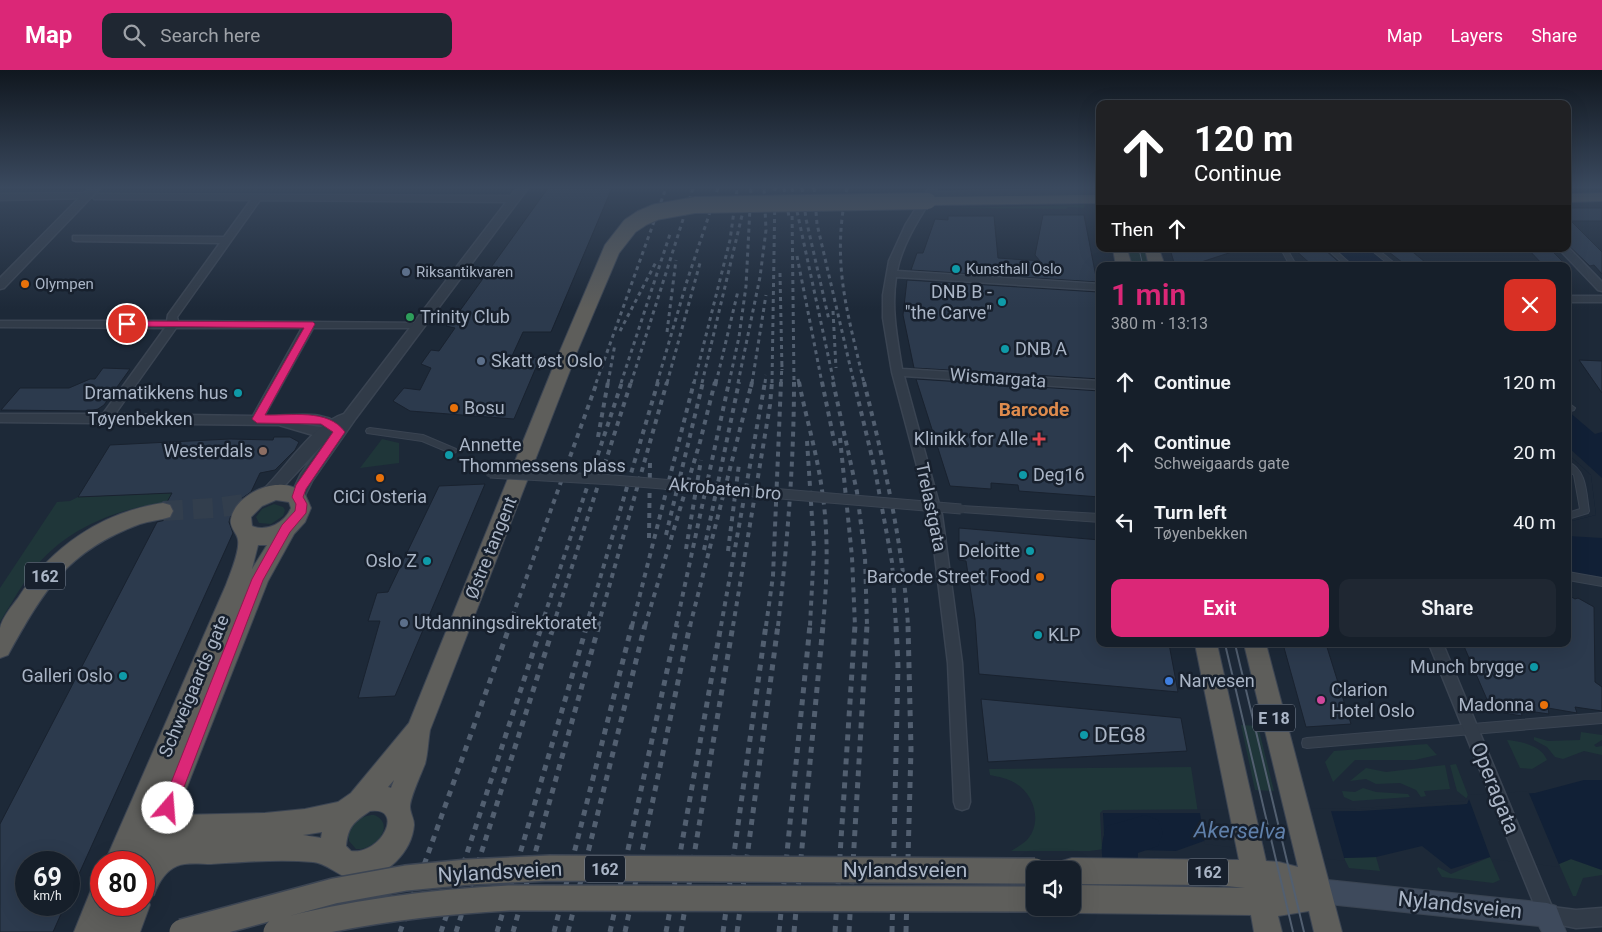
<!DOCTYPE html>
<html lang="en">
<head>
<meta charset="utf-8">
<style>
  body { margin:0; font-family:Roboto,sans-serif; background:#1f2732; color:#f1f3f6; height:100vh; display:flex; flex-direction:column; font-size:19px; white-space:nowrap }
  * { box-sizing:border-box; margin:0 }
  p { font-size:16px; color:#9ea2a8 }
  .icon { flex:none; width:28px; height:28px; fill:none; stroke:currentColor; stroke-width:2; stroke-linecap:round; stroke-linejoin:round }
  .map { position:relative; flex:1; overflow:hidden }
  .drawer { position:absolute; left:1096px; top:192px; width:475px; height:385px; display:flex; flex-direction:column; background:#161f2a; border-radius:10px; box-shadow:0 5px 20px #0002,0 0 0 1px #353d47 }
  .drawer>* { flex:none }
  .guide { position:absolute; left:1096px; top:30px; width:475px; height:152px; border-radius:10px; box-shadow:0 5px 20px #0002,0 0 0 1px #353d47; background:#202124; color:#fff; overflow:hidden }
  .fabs { position:absolute; left:1026px; top:791px; display:grid; gap:10px }
  .fabs a { display:grid; place-items:center; width:55px; height:55px; border-radius:10px; background:#161f2a; box-shadow:0 5px 20px #0002,0 0 0 1px #353d47; font-size:25px }
  .speed { position:absolute; left:15px; top:781px; display:flex; gap:10px; font-size:25px; font-weight:700; text-align:center }
  .speed>* { display:grid; place-content:center; width:65px; height:65px; border-radius:50%; background:#161f2a; box-shadow:0 5px 20px #0002,0 0 0 1px #353d47; line-height:1 }
  .speed small { font-size:12px; font-weight:400 }
  .speed .limit { border:8px solid #d22; background:#fff; color:#111 }
  .pin { position:absolute; display:grid; place-items:center; width:42px; height:42px; color:#fff; margin:-21px; border:2px solid #fff; border-radius:50%; box-shadow:0 1px 5px #0007 }
  .me { position:absolute; width:55px; margin:-28px; rotate:18deg; stroke-linejoin:round; filter:drop-shadow(0 0 4px #0008) }
  .turn { display:flex; align-items:center; gap:18px; height:105px; padding:0 15px; font-size:22px }
  .turn .icon { width:65px; height:65px; stroke-width:2.5 }
  .turn b { display:block; font-size:35px; line-height:42px }
  .then { display:flex; align-items:center; height:48px; padding:0 15px; background:#0003; gap:10px; font-size:19px }
  .round { display:grid; place-items:center; flex:none; width:52px; height:52px; border-radius:10px; background:#1f2732 }
  .overview { display:flex; align-items:center; justify-content:space-between; height:85px; padding:0 15px }
  h1 { font-size:30px; font-weight:600; line-height:38px; color:#db2777 }
  .action { display:flex; gap:10px; margin-top:auto; padding:10px 15px }
  .action a { flex:1; height:58px; border-radius:10px; background:#db2777; color:#fff; font-size:20px; font-weight:600; line-height:58px; text-align:center }
  .action a+a { background:#1f2732; color:#f1f3f6 }
  ul { padding:0; list-style:none }
  li { display:flex; align-items:center; gap:15px; height:70px; padding:0 15px }
  li div { flex:1 }
  li b { display:block; font-size:19px }
  li em { font-style:normal }
  header { display:flex; align-items:center; gap:30px; box-sizing:border-box; height:70px; padding:0 25px; background:#db2777; color:#fff }
  header strong { font-size:24px }
  nav { display:flex; gap:28px; margin-inline-start:auto; font-size:18px }
  .search { width:350px; height:45px; background:#1f2732; display:flex; align-items:center; gap:12px; box-sizing:border-box; padding:0 18px; border-radius:10px; color:#9ea2a8; font-size:19px }
  .map>svg:first-child { display:block }
  .green { fill:#1f3639 }
  .water { fill:#112036 }
  .pier { fill:#1d2938 }
  .lines { fill:none; stroke-linecap:round; stroke-linejoin:round }
  .river { fill:#112036; fill-rule:evenodd }
  .building { fill:#2c3a4d; stroke:#19222f }
  .trunk-tunnel { stroke:#323e4d; stroke-width:20; stroke-dasharray:20 10; stroke-linecap:butt }
  .pedestrian-casing { stroke:#3a4452; stroke-width:2 }
  .minor-casing { stroke:#3a4452; stroke-width:3 }
  .tertiary-casing { stroke:#3a4452; stroke-width:3 }
  .secondary-casing { stroke:#3a4452; stroke-width:2 }
  .trunk-casing { stroke:#3c4553; stroke-width:2 }
  .pedestrian { fill:#313b48; fill-rule:evenodd }
  .minor { fill:#313b48; fill-rule:evenodd }
  .tertiary { fill:#313b48; fill-rule:evenodd }
  .secondary { fill:#3e4a5c; fill-rule:evenodd }
  .trunk { fill:#5e5e5b; fill-rule:evenodd }
  .tram-far1 { stroke:#525f70; stroke-width:1 }
  .tram { stroke:#525f70; stroke-width:2 }
  .rail-far2 { stroke:#525f70; stroke-width:3; stroke-dasharray:4 4; stroke-linecap:butt }
  .rail-far1 { stroke:#525f70; stroke-width:4; stroke-dasharray:5 5; stroke-linecap:butt }
  .rail { stroke:#525f70; stroke-width:5; stroke-dasharray:6 6; stroke-linecap:butt }
  .pedestrian-bridge-casing { stroke:#3a4452; stroke-width:11; stroke-linecap:butt }
  .trunk-bridge-far1-casing { stroke:#3c4553; stroke-width:18; stroke-linecap:butt }
  .trunk-bridge-casing { stroke:#3c4553; stroke-width:28; stroke-linecap:butt }
  .pedestrian-bridge { stroke:#313b48; stroke-width:9 }
  .trunk-bridge-far1 { stroke:#5e5e5b; stroke-width:16 }
  .trunk-bridge { stroke:#5e5e5b; stroke-width:25 }
  .route { fill:#db2777; stroke:#8e194d }
  .culture-dot { fill:#0f9aa8; stroke:#17202d; stroke-width:2 }
  .service-dot { fill:#5c6f8a; stroke:#17202d; stroke-width:2 }
  .food-dot { fill:#e8710a; stroke:#17202d; stroke-width:2 }
  .leisure-dot { fill:#2e9e5b; stroke:#17202d; stroke-width:2 }
  .health-dot { fill:#e0444e; stroke:#17202d; stroke-width:2 }
  .education-dot { fill:#8d6e63; stroke:#17202d; stroke-width:2 }
  .shop-dot { fill:#3f7fe0; stroke:#17202d; stroke-width:2 }
  .hotel-dot { fill:#d1479c; stroke:#17202d; stroke-width:2 }
  .labels { text-anchor:middle; stroke-width:5; stroke-linejoin:round; paint-order:stroke }
  .far-poi-label { font-size:15px; fill:#aab5c6; stroke:#17202d; text-anchor:start }
  .shield { fill:#17202d; stroke:#7e8898; stroke-width:1 }
  .shield-label { font-size:16px; font-weight:bold; fill:#aab5c6 }
  .poi-label { font-size:18px; fill:#aab5c6; stroke:#17202d; text-anchor:end }
  .street-label { font-size:18px; fill:#aab5c6; stroke:#17202d }
  .neighbourhood-label { font-size:19px; font-weight:bold; fill:#de8b4d; stroke:#17202d }
  .near-poi-label { font-size:21px; fill:#aab5c6; stroke:#17202d; text-anchor:start }
  .near-street-label { font-size:21px; fill:#aab5c6; stroke:#17202d }
  .near-water-label { font-size:22px; font-style:italic; fill:#5f7fa9; stroke:#17202d }
</style>
</head>
<body>
<header>
<strong>Map</strong>
<div class="search"><svg class="icon" aria-label="search" viewBox="0 0 24 24"><circle cx="10" cy="10" r="6"/><path d="M15 15l6 6"/></svg>Search here</div>
<nav><a>Map</a><a>Layers</a><a>Share</a></nav>
</header>
<div class="map">
<svg width="1602" height="862" viewBox="0 0 1602 862">
  <rect width="100%" height="100%" fill="#1d2938"/>
  <path class="green" d="M1086 135 1084 138 1068 137 1066 139 940 138Z
    M1126 179H1147L1151 196H1129Z
    M382 369 399 373V393L360 398Z
    M172 423 167 433C117 437 61 461 31 503 19 519 10 536 0 552V518L57 432 70 431 78 427Z
    M274 434 283 437 285 440 283 446 271 454 259 453 256 447 262 439Z
    M1241 655 1258 656 1274 721 1255 720Z
    M1581 662 1602 665V670L1594 675 1596 677 1602 676V685L1584 681 1563 689 1555 687 1547 677 1534 670V667L1548 671 1580 670Z
    M1507 670C1521 671 1542 676 1547 690L1532 699 1520 698Z
    M1427 674 1437 685 1415 690H1355L1333 712 1325 692 1334 681Z
    M1456 694 1469 728H1466L1457 721 1450 695Z
    M1445 695 1450 719 1424 721 1426 726 1421 727 1416 720 1400 713 1376 714 1366 709 1350 711 1366 698 1386 702Z
    M1191 697 1198 743 1104 779 1090 781H1011C1016 778 1023 774 1027 770 1043 752 1034 724 1015 713 1007 708 999 707 990 705L989 699Z
    M1363 718 1376 722 1408 724 1410 727 1353 731 1344 727 1342 721 1355 722Z
    M374 745C397 754 375 781 356 779L349 771C347 756 360 745 374 745Z
    M1376 787 1380 801 1349 798 1344 788Z
    M1490 787 1500 810 1493 813 1442 807 1437 799 1438 797 1451 804Z
    M1571 789 1602 800V805L1583 808 1576 826H1573L1559 794Z"/>
  <path class="water" d="M1335 179H1369L1390 196H1355Z
    M1568 341 1595 364 1602 362V509L1568 503V452L1596 445 1591 405 1568 384Z
    M1584 710H1602V800L1571 789 1559 794 1490 787 1451 799 1422 776 1376 787 1344 788 1204 771 1176 781 1104 779 1103 743 1361 741 1467 734 1469 728 1535 723Z"/>
  <path class="pier" d="M1568 377 1602 408V468L1568 466V452L1596 445 1591 405 1568 384Z
    M1528 721 1560 797 1491 789 1469 729 1467 734 1331 741 1345 791 1205 774 1200 743H1103L1104 779 1154 781 1155 783H1114L1104 782 1102 780 1100 743 1103 740 1360 738 1465 731 1468 725Z"/>
  <g class="lines">
    <path class="river" d="M1145 745 1158 750 1163 763 1158 776 1138 783V791L1133 804 1120 809 1107 804C1100 787 1100 773 1107 756Z"/>
  </g>
  <path class="building" d="M548 118H612L551 262H523L512 286 540 288 514 349 410 341 393 331 404 318 420 320 431 298 421 294 431 280 439 281 455 258 446 256 457 241 459 242Z
    M1568 138H1602V151H1571L1602 182V204L1594 195 1590 196 1568 175Z
    M1043 145H1084L1097 212 911 200 917 183H923L935 149 948 150V146H994L998 188 1040 191 1035 185Z
    M1170 179H1235V181L1189 196H1175Z
    M1294 179H1324L1343 196H1313Z
    M1385 179H1409L1430 196H1407Z
    M1528 179H1550L1567 196H1544Z
    M907 210 1098 222 1100 226V309L914 298 903 245Z
    M1579 290 1602 291V323Z
    M103 298 130 299 104 335 98 339 90 341 1 340 20 318H69L90 309H95Z
    M916 309 1100 321V427L1019 421 1018 415 991 413V419L950 416Z
    M274 367H290L299 372 295 380 275 400 260 403 251 422 241 429 232 441 229 452 233 463 69 826V792H26V835H65L53 862H0V754L157 452 170 449 175 442 172 434 167 432 172 423 78 427 110 375 230 369 273 370Z
    M485 414 395 626 358 628 380 551H368L377 523 388 522 439 416Z
    M959 458 1100 470V574H1169L1178 622 979 604 975 549 966 491 959 490Z
    M1568 525 1575 529 1578 528 1594 537 1595 612 1602 617V641L1575 637 1577 643 1548 638 1549 644 1521 640 1522 646 1492 641 1463 574H1568Z
    M1283 574H1326L1351 654 1306 657Z
    M981 629 1181 648 1187 681 988 692Z"/>
  <g class="lines">
    <path class="trunk-tunnel" d="M163 441 214 438 252 433"/>
    <defs>
      <path id="pedestrian" d="M1281 179H1287L1295 193C1292 197 1288 196 1284 196L1288 192Z
        M1327 179H1334L1353 196H1346Z
        M1370 179H1377L1398 196H1391Z
        M1198 194H1235L1238 196H1195Z
        M1571 335 1575 338 1574 340 1568 342V336Z
        M370 358 423 365 456 379 457 381 453 384 422 371 367 363 366 361 367 359Z
        M1568 392C1587 400 1586 423 1589 441L1588 443 1568 449V443L1580 439 1574 405 1568 400Z
        M961 436 1100 444V452L961 442 958 441 957 439 958 437Z
        M1568 502 1602 508V516L1568 510Z
        M1602 643V653L1307 678 1303 677 1302 673 1303 669 1307 668Z"/>
      <path id="minor" d="M929 118H937L935 122 1087 119 1100 123V129L1086 125 932 128C918 150 902 175 897 201L1100 214V220L896 207C891 239 897 267 902 299L1100 311V319L904 306 942 445 962 593 970 732 968 738 962 740 956 738 954 732 948 593 930 445 892 302 883 248V225L889 191 906 154Z
        M87 123 90 124V128L0 130V124Z
        M97 124 514 126 518 129 514 132 260 130 177 247 178 251 423 253 424 255 419 258H313L264 346C290 347 329 336 345 362L343 365H313L279 355 0 352V344H103L165 258 0 257V251H167L168 245 220 173 76 171 73 170V166L224 167 251 130 94 129 93 127ZM176 258H302L253 346 115 344ZM304 353 325 356 327 358 299 354Z
        M1568 177 1602 212V221L1598 220 1559 179H1568Z
        M1568 226H1602V232H1568Z
        M1429 574H1443L1552 837 1576 840 1602 838V856L1576 858 1541 851Z"/>
      <path id="tertiary" d="M89 118H100L4 218 0 219V208Z
        M517 118H528L356 348 312 411 302 431 297 433 292 431 290 427 301 404 323 374 273 428 268 430 263 428 261 424 263 420C286 398 314 353 344 344Z"/>
      <path id="secondary" d="M1318 809 1547 833 1556 836 1566 862H1542L1539 856 1318 833 1310 829 1306 821 1310 813Z"/>
      <path id="trunk" d="M1602 123V131L1568 132V124Z
        M1100 125V133L928 135 923 134 921 131 923 128 928 127Z
        M1113 179H1127L1132 196H1116Z
        M1145 179H1159L1165 196H1149Z
        M567 279 573 281 576 285 430 660C428 671 428 683 425 694 421 704 410 728 410 737 410 743 414 748 414 755 412 782 386 808 358 809 341 810 330 794 313 792 279 789 245 792 211 794 201 794 187 792 177 796 165 801 158 814 154 825L147 827 150 835 140 862H74L91 820 101 816V835H144V792H107V787L226 515C230 504 240 481 238 470 237 463 229 457 231 449 234 430 260 415 278 415 287 414 296 418 304 422L311 438 305 452 294 464 268 511 176 745 265 743 305 739 338 732 351 723 409 653 558 285 561 281ZM276 430 289 432 291 438C285 453 267 462 252 456L251 447 262 436ZM258 475H267L252 499ZM394 710 391 718 388 717ZM370 741C405 736 382 785 351 781L346 776C348 756 354 752 370 741ZM322 762 321 768 303 765Z
        M163 433 170 435 173 441 170 447C160 450 150 451 140 454 67 481 44 520 8 585L0 588C0 579 0 566 0 558 2 548 12 536 18 528 51 477 102 442 163 433Z
        M1195 574H1217L1266 791 1279 792 1298 797 1244 574H1266L1342 862H1314L1309 841 1278 846 1282 862H1254L1251 845 1072 843 1062 839 1072 838V815L1245 818 1218 815 1072 814V800H1059L1062 791 1072 788 1239 790Z"/>
    </defs>
    <use href="#pedestrian" class="pedestrian-casing"/>
    <use href="#minor" class="minor-casing"/>
    <use href="#tertiary" class="tertiary-casing"/>
    <use href="#secondary" class="secondary-casing"/>
    <use href="#trunk" class="trunk-casing"/>
    <use href="#pedestrian" class="pedestrian"/>
    <use href="#minor" class="minor"/>
    <use href="#tertiary" class="tertiary"/>
    <use href="#secondary" class="secondary"/>
    <use href="#trunk" class="trunk"/>
    <path class="tram-far1" d="M1139 179 1143 196"/>
    <path class="tram" d="M1225 574 1293 862
      M1235 574 1304 862"/>
    <path class="rail-far2" d="M784 118 789 147
      M792 118 834 313
      M802 118 806 149 829 250
      M814 118 817 154 854 313
      M847 118C831 193 847 240 864 313
      M792 138 794 313
      M735 140 737 118
      M797 186 822 313
      M780 203 782 300
      M833 241 836 298
      M620 261 656 192
      M667 262 676 190
      M798 309 799 313
      M596 313 666 118
      M608 313 615 274
      M621 313 670 164
      M631 313 693 118
      M657 313 687 211 718 118
      M667 313 700 193
      M694 313 730 170 735 134
      M702 313 744 137
      M715 313 716 309
      M716 313 738 221
      M729 313 739 267 746 216 751 118
      M738 313 760 207 766 160 764 118
      M752 313 766 225
      M765 313 766 305
      M772 313 775 118
      M781 313 782 295"/>
    <path class="rail-far1" d="M799 312C806 348 817 383 822 420 829 465 827 511 823 556
      M822 312 836 380
      M833 312 857 422 865 487 867 556
      M854 312 875 400 892 492 896 556
      M864 312C884 393 903 473 908 556
      M715 316 716 312
      M751 317 752 312
      M598 367 608 312
      M840 368 852 487 855 556
      M807 371 814 478 810 556
      M666 465 703 312
      M649 468 650 391
      M686 479 701 390
      M704 480 739 312
      M728 481 739 394
      M509 556 597 312
      M541 556 622 312
      M553 556 631 312
      M586 556 658 312
      M598 556 667 312
      M632 556 694 312
      M645 556 700 372 715 312
      M676 556 729 312
      M690 556 752 312
      M721 556 765 312
      M733 556 770 335 772 312
      M766 556 773 506 781 312
      M778 556C787 475 794 394 794 312"/>
    <path class="rail" d="M400 862 510 555
      M441 862 542 555
      M456 862 554 555
      M497 862 587 555
      M513 862 599 555
      M554 862 632 555
      M568 862 645 555
      M610 862 677 555
      M625 862 690 555
      M666 862 721 555
      M681 862 733 555
      M723 862 766 555
      M737 862 778 555
      M779 862 810 555
      M794 862 823 555
      M835 862 855 555
      M849 862 867 555
      M892 862 898 596 896 555
      M906 862 911 679 908 555"/>
    <defs>
      <path id="pedestrian-bridge" d="M490 403 614 410 961 439"/>
      <path id="trunk-bridge-far1" d="M567 285 612 179 630 156 642 148 656 142 695 135 928 131"/>
      <path id="trunk-bridge" d="M182 862 334 821 406 808 468 802 550 798 1035 801
        M276 862C353 842 430 832 509 828L1035 829"/>
    </defs>
    <use href="#pedestrian-bridge" class="pedestrian-bridge-casing"/>
    <use href="#trunk-bridge-far1" class="trunk-bridge-far1-casing"/>
    <use href="#trunk-bridge" class="trunk-bridge-casing"/>
    <use href="#pedestrian-bridge" class="pedestrian-bridge"/>
    <use href="#trunk-bridge-far1" class="trunk-bridge-far1"/>
    <use href="#trunk-bridge" class="trunk-bridge"/>
  </g>
  <linearGradient id="sky" x2="0" y2="1"><stop stop-color="#10171f"/><stop offset="0.49" stop-color="#3a495e"/><stop offset="1" stop-color="#3a495e" stop-opacity="0"/></linearGradient>
  <rect width="1602" height="239" fill="url(#sky)"/>
  <path class="route" d="M127 251 313 252 315 254 265 345C290 346 328 338 345 362L306 419 303 427 307 434 306 443 290 462 263 510 176 738 174 744 168 746 163 744 161 738 252 509 282 455 295 441 296 434 292 427 296 415 333 362 321 354 257 353 252 349 304 258 124 256 122 254Z"/>
  <g class="culture-dot">
    <circle cx="956" cy="199" r="5"/>
    <circle cx="1002" cy="232" r="5"/>
    <circle cx="1005" cy="279" r="5"/>
    <circle cx="238" cy="323" r="5"/>
    <circle cx="449" cy="385" r="5"/>
    <circle cx="1023" cy="405" r="5"/>
    <circle cx="1030" cy="481" r="5"/>
    <circle cx="427" cy="491" r="5"/>
    <circle cx="1038" cy="565" r="5"/>
    <circle cx="1534" cy="597" r="5"/>
    <circle cx="123" cy="606" r="5"/>
    <circle cx="1084" cy="665" r="5"/>
  </g>
  <g class="service-dot">
    <circle cx="406" cy="202" r="5"/>
    <circle cx="481" cy="291" r="5"/>
    <circle cx="404" cy="553" r="5"/>
  </g>
  <g class="food-dot">
    <circle cx="25" cy="214" r="5"/>
    <circle cx="454" cy="338" r="5"/>
    <circle cx="380" cy="408" r="5"/>
    <circle cx="1040" cy="507" r="5"/>
    <circle cx="1544" cy="635" r="5"/>
  </g>
  <circle class="leisure-dot" cx="410" cy="247" r="5"/>
  <path class="health-dot" d="M1036.5 361.5h5v5h5v5h-5v5h-5v-5h-5v-5h5z"/>
  <circle class="education-dot" cx="263" cy="381" r="5"/>
  <circle class="shop-dot" cx="1169" cy="611" r="5"/>
  <circle class="hotel-dot" cx="1321" cy="630" r="5"/>
  <g class="labels">
    <g class="far-poi-label">
      <text x="966" y="204">Kunsthall Oslo</text>
      <text x="416" y="207">Riksantikvaren</text>
      <text x="35" y="219">Olympen</text>
    </g>
    <g class="shield">
      <rect x="25" y="492.5" width="40" height="27" rx="4"/>
      <rect x="1253" y="634.5" width="42" height="27" rx="4"/>
      <rect x="585" y="785.5" width="40" height="27" rx="4"/>
      <rect x="1188" y="788.5" width="40" height="27" rx="4"/>
    </g>
    <g class="shield-label">
      <text x="45" y="512">162</text>
      <text x="1274" y="654">E 18</text>
      <text x="605" y="805">162</text>
      <text x="1208" y="808">162</text>
    </g>
    <g class="poi-label">
      <text x="992" y="228">DNB B -<tspan x="992" dy="21">"the Carve"</tspan></text>
      <text x="420" y="253" text-anchor="start">Trinity Club</text>
      <text x="1015" y="285" text-anchor="start">DNB A</text>
      <text x="491" y="297" text-anchor="start">Skatt øst Oslo</text>
      <text x="228" y="329">Dramatikkens hus</text>
      <text x="464" y="344" text-anchor="start">Bosu</text>
      <text x="1028" y="375">Klinikk for Alle</text>
      <text x="459" y="381" text-anchor="start">Annette<tspan x="459" dy="21">Thommessens plass</tspan></text>
      <text x="253" y="387">Westerdals</text>
      <text x="1033" y="411" text-anchor="start">Deg16</text>
      <text x="380" y="433" text-anchor="middle">CiCi Osteria</text>
      <text x="1020" y="487">Deloitte</text>
      <text x="417" y="497">Oslo Z</text>
      <text x="1030" y="513">Barcode Street Food</text>
      <text x="414" y="559" text-anchor="start">Utdanningsdirektoratet</text>
      <text x="1048" y="571" text-anchor="start">KLP</text>
      <text x="1524" y="603">Munch brygge</text>
      <text x="113" y="612">Galleri Oslo</text>
      <text x="1179" y="617" text-anchor="start">Narvesen</text>
      <text x="1331" y="626" text-anchor="start">Clarion<tspan x="1331" dy="21">Hotel Oslo</tspan></text>
      <text x="1534" y="641">Madonna</text>
    </g>
    <g class="street-label">
      <text transform="translate(998 308) rotate(4)" y="6">Wismargata</text>
      <text x="140" y="355">Tøyenbekken</text>
      <text transform="translate(725 419) rotate(5)" y="6">Akrobaten bro</text>
      <text transform="translate(931 437) rotate(78)" y="6">Trelastgata</text>
      <text transform="translate(491 478) rotate(-68)" y="6">Østre tangent</text>
      <text transform="translate(194 616) rotate(-67)" y="6">Schweigaards gate</text>
    </g>
    <g class="neighbourhood-label">
      <text x="1034" y="346">Barcode</text>
    </g>
    <g class="near-poi-label">
      <text x="1094" y="672">DEG8</text>
    </g>
    <g class="near-street-label">
      <text transform="translate(1495 718) rotate(68)" y="7">Operagata</text>
      <text x="905" y="807">Nylandsveien</text>
      <text transform="translate(500 802) rotate(-3)" y="7">Nylandsveien</text>
      <text transform="translate(1460 835) rotate(6)" y="7">Nylandsveien</text>
    </g>
    <g class="near-water-label">
      <text transform="translate(1240 760) rotate(1)" y="8">Akerselva</text>
    </g>
  </g>
</svg>
<div class="fabs">
<a><svg class="icon" aria-label="sound" viewBox="0 0 24 24"><path d="M4 9h4l5-4v14l-5-4H4zM17 9q2 3 0 6"/></svg></a>
</div>
<div class="speed"><div>69<small>km/h</small></div><div class="limit">80</div></div>
<div class="pin" style="left:127px;top:254px;background:#d93025"><svg class="icon" aria-label="arrive" viewBox="0 0 24 24"><path d="M6 21V4h12l-3 4 3 4H6"/></svg></div>
<svg class="me" style="left:168px;top:738px" viewBox="-20 -20 40 40"><circle r="19" fill="#fff"/><path d="M0-13L10 11 0 6-10 11z" fill="#db2777"/></svg>
<div class="guide">
<div class="turn"><svg class="icon" aria-label="ahead" viewBox="0 0 24 24"><path d="M12 20V5M6 11l6-6 6 6"/></svg><div><b>120 m</b>Continue</div></div>
<div class="then">Then<svg class="icon" aria-label="ahead" viewBox="0 0 24 24"><path d="M12 20V5M6 11l6-6 6 6"/></svg></div>
</div>
<section class="drawer">
<div class="overview"><div><h1>1 min</h1><p>380 m · 13:13</p></div><a class="round" style="background:#d93025;color:#fff"><svg class="icon" aria-label="close" viewBox="0 0 24 24"><path d="M6 6l12 12M18 6L6 18"/></svg></a></div>
<ul>
<li><svg class="icon" aria-label="ahead" viewBox="0 0 24 24"><path d="M12 20V5M6 11l6-6 6 6"/></svg><div><b>Continue</b></div><em>120 m</em></li>
<li><svg class="icon" aria-label="ahead" viewBox="0 0 24 24"><path d="M12 20V5M6 11l6-6 6 6"/></svg><div><b>Continue</b><p>Schweigaards gate</p></div><em>20 m</em></li>
<li><svg class="icon" aria-label="left" viewBox="0 0 24 24"><path d="M17 20v-9H6M10 6l-5 5 5 5"/></svg><div><b>Turn left</b><p>Tøyenbekken</p></div><em>40 m</em></li>
</ul>
<div class="action"><a>Exit</a><a>Share</a></div>
</section>
</div>
</body>
</html>
